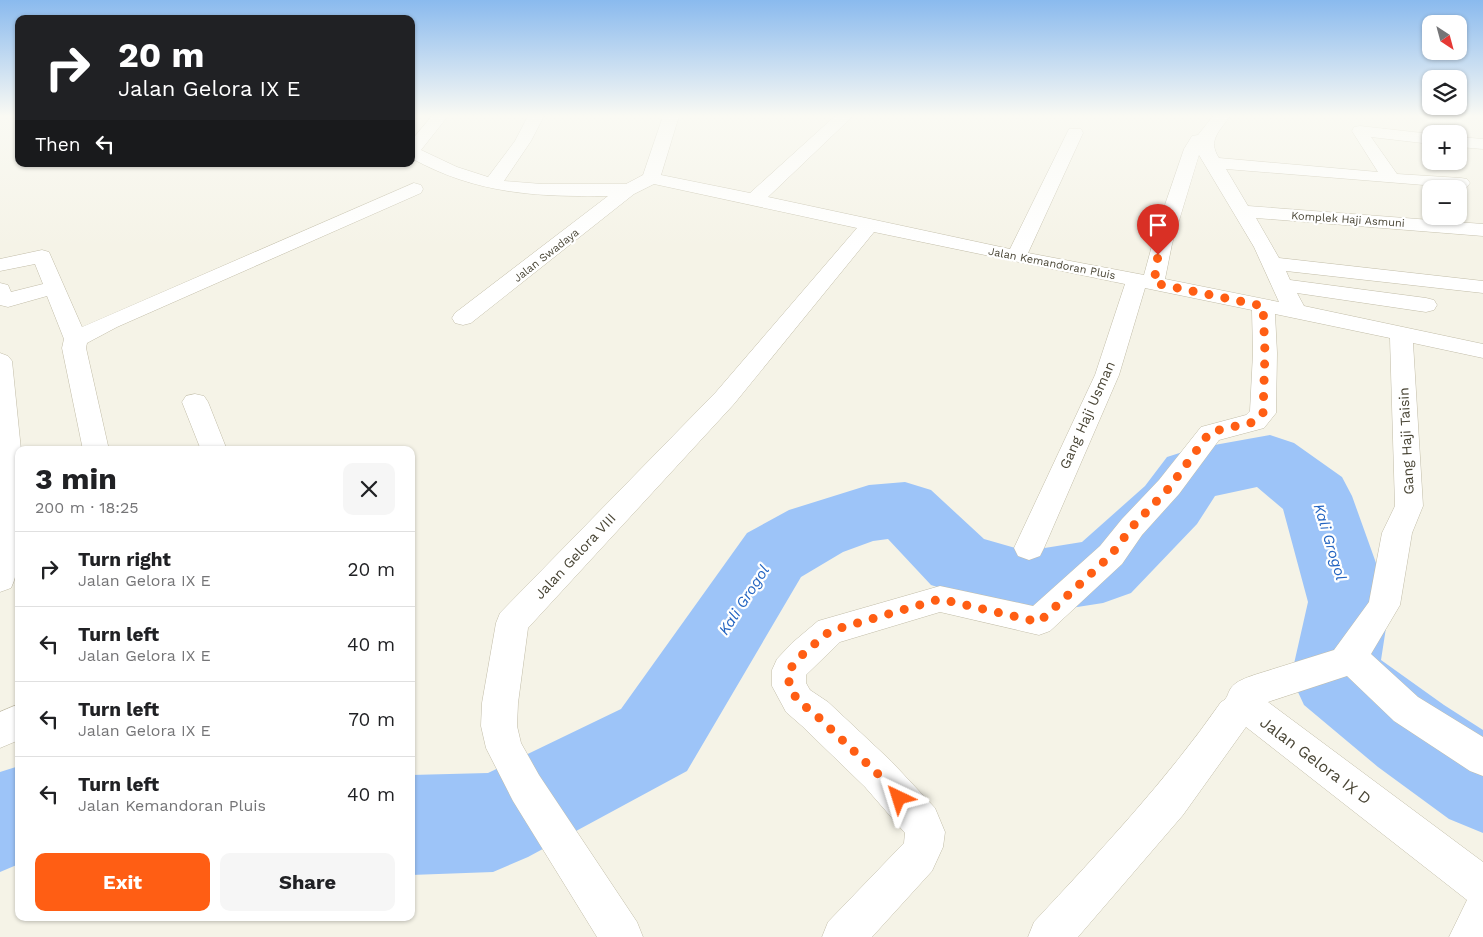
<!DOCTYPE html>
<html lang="en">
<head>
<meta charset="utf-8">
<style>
  body { margin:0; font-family:"Work Sans",sans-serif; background:#f6f6f6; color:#202124; height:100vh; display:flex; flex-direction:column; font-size:19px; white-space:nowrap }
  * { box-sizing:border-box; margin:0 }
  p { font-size:16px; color:#757577 }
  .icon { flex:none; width:28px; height:28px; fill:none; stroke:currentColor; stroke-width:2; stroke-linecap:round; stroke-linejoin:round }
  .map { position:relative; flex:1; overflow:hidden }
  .panel { position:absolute; left:15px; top:446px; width:400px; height:475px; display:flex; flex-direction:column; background:#fff; border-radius:10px; box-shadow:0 1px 4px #0004 }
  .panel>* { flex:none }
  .top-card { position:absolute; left:15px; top:15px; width:400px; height:152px; border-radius:10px; box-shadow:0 1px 4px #0004; background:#202124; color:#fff; overflow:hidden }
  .needle { width:32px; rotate:144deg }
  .buttons { position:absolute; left:1422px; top:15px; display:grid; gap:10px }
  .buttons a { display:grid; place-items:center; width:45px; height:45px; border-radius:10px; background:#fff; box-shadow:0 1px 4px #0004; font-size:25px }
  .pin { position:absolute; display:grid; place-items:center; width:42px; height:42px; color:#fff; margin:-51px -21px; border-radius:50% 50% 50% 0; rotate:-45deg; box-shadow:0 0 5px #0007 }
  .pin .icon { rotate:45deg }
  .me { position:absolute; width:55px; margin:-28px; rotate:319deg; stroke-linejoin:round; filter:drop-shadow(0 0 4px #0008) }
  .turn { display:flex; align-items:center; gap:18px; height:105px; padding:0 20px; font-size:22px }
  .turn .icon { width:65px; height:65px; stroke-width:2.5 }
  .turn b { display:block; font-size:35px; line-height:42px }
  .then { display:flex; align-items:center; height:48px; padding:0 20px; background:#0003; gap:10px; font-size:19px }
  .round { display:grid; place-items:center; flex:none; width:52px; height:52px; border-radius:10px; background:#f6f6f6 }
  .summary { display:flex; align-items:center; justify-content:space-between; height:85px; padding:0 20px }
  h1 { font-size:30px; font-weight:700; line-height:38px }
  .cta { display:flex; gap:10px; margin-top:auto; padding:10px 20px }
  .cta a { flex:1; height:58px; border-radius:10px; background:#ff5e14; color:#fff; font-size:20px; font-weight:700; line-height:58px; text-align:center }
  .cta a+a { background:#f6f6f6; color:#202124 }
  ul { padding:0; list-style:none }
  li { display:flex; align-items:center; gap:15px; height:75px; padding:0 20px; border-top:1px solid #e0e0e0 }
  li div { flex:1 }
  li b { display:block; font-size:19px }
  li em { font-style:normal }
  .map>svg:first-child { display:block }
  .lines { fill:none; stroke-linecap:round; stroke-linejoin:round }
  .river { fill:#9dc4f8; fill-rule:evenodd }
  .minor-casing { stroke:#c2bda8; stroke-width:1 }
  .minor { fill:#fff; fill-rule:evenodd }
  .route { stroke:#ff5e14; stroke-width:9; stroke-dasharray:0 16.2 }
  .labels { text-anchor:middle; stroke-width:4.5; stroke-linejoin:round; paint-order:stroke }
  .far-street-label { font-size:11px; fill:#494535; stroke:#fff }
  .street-label { font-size:14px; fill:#494535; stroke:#fff }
  .water-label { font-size:15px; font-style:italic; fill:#2364c1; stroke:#fff }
  .near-street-label { font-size:16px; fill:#494535; stroke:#fff }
</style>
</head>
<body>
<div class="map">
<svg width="1483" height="937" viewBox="0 0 1483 937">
  <rect width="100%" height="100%" fill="#f5f3e7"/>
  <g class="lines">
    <path class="river" d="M1270 435 1294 443 1342 477 1352 496 1390 602 1381 660 1444 705 1483 730V833L1449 819 1378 767 1304 705 1291 677 1308 602 1283 509 1257 487 1215 496 1197 524 1131 593 1103 603 1026 615 931 585 888 539 873 541 843 552 801 577 687 771 528 857 493 872 411 875V775L488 773 621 709 747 533 789 510 869 485 905 482 931 490 984 539 1026 551 1082 542 1145 486 1167 457 1192 449Z
      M19 766V864L0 872V772Z"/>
    <defs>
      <path id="minor" d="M432 116H448L421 150 457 167 488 177 515 141 528 116H544L531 141 504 181 542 184H626L643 175 663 116H679L661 175 750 193 835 116H853L768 197 1010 249 1067 133 1069 129H1081L1083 133 1028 253 1144 275 1156 231 1184 149 1192 136 1198 135 1213 116H1230C1220 131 1207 140 1219 158L1378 172 1352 131 1354 127 1360 126 1431 134V144L1371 137 1397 174 1461 178 1467 179 1470 183 1467 187 1461 188 1226 169 1248 206 1483 224V236L1256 218 1279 258 1483 281V293L1286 271 1290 280 1426 298 1434 300 1437 305 1434 310 1426 312 1297 293 1304 306 1483 344V358L1413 343 1423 506 1412 533 1400 605 1371 654 1418 697 1483 737V776L1470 771 1394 721 1347 676 1268 702 1483 862V937H1449L1467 900 1246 727 1183 815 1078 937H1028L1034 922C1100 851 1166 781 1221 702 1228 699 1227 694 1231 688 1236 681 1246 678 1254 675L1334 650 1369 602 1382 533 1395 506 1390 338 1275 314 1277 353 1276 413 1264 428 1219 440 1179 494 1142 535 1122 564 1050 631 1039 635 940 612 840 642 806 675V683L810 690 828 702 891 761 935 808 945 832 943 847 932 871 872 937H822L828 922 904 843 905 833 865 787 802 726 786 712 772 686V670L777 659 792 643 818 621 940 586 1033 606 1100 546 1122 519 1159 480 1201 427 1246 415 1250 411 1253 353 1252 310 1145 288 1119 375 1044 548 1040 556 1029 560 1018 556 1014 548 1095 375 1125 284 874 232 734 404 528 628 518 703 517 726 521 743 539 775 637 922 643 937H597L513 801 486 748 481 726 482 703 496 623 500 613 716 392 857 228 654 184 634 194 471 323 463 325 455 323 452 318 455 313 608 196C536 197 476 194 411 158V141ZM1199 155 1254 247 1279 302 1165 279 1172 244Z
        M1459 137 1483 139V149L1459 147Z
        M414 183 421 185 423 189 421 193 117 327 87 343 86 348 109 450H83L62 348 64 339 47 296 8 307 0 305V283L8 285 11 292 43 284 35 264 0 271V259L42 250 49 252 82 327Z
        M0 353 8 356 12 361 21 450H19C19 485 26 559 11 588L0 592Z
        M195 394 204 396 208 402 227 450H201L182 402 186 396Z
        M19 704V740L0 748V712Z"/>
    </defs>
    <use href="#minor" class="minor-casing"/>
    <use href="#minor" class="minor"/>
  </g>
  <linearGradient id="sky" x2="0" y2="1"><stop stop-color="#8abaee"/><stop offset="0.47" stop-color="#fafaf4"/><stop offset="1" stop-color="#fafaf4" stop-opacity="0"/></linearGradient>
  <rect width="1483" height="247" fill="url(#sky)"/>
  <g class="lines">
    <path class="route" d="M899 798 878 774 815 714 798 701 789 686V670L804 653 830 631 940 599 1039 622 1111 555 1132 527 1169 488 1210 432 1254 422 1263 413 1265 353 1263 306 1154 283 1158 255"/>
  </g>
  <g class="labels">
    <g class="far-street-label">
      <text transform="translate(1348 219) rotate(4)" y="4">Komplek Haji Asmuni</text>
      <text transform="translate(546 255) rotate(-38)" y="4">Jalan Swadaya</text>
      <text transform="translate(1052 263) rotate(11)" y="4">Jalan Kemandoran Pluis</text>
    </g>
    <g class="street-label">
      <text transform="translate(1087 415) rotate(-66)" y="5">Gang Haji Usman</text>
      <text transform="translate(1406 441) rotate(-93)" y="5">Gang Haji Taisin</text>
      <text transform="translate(575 556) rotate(-47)" y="5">Jalan Gelora VIII</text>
    </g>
    <g class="water-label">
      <text transform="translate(1330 542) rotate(73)" y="5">Kali Grogol</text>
      <text transform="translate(744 600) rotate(-57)" y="5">Kali Grogol</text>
    </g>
    <g class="near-street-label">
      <text transform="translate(1316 760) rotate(37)" y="6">Jalan Gelora IX D</text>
    </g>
  </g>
</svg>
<div class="buttons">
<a><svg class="needle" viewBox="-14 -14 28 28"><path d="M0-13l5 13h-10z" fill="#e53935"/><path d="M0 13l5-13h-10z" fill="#757577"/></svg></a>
<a><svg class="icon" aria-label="layers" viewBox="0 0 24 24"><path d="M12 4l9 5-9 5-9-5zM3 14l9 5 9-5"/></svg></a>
<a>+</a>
<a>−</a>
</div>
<div class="pin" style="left:1158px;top:255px;background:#d93025"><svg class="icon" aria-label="arrive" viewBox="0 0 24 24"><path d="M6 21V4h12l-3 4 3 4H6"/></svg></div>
<svg class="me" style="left:899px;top:798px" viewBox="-20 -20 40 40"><path d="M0-17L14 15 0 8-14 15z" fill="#ff5e14" stroke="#fff" stroke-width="4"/></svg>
<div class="top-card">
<div class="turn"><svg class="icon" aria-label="right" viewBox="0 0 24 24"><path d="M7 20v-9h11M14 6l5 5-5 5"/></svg><div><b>20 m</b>Jalan Gelora IX E</div></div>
<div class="then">Then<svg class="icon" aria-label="left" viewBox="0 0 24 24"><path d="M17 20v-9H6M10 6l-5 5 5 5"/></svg></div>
</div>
<section class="panel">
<div class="summary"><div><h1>3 min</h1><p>200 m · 18:25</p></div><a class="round"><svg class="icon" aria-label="close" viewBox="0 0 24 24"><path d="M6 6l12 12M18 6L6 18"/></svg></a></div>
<ul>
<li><svg class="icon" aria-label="right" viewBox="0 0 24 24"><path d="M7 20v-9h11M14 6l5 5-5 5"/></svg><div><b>Turn right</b><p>Jalan Gelora IX E</p></div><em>20 m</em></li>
<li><svg class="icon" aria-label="left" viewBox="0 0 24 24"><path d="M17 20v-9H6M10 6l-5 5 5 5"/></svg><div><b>Turn left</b><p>Jalan Gelora IX E</p></div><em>40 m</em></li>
<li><svg class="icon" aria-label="left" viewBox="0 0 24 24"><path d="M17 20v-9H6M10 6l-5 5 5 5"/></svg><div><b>Turn left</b><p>Jalan Gelora IX E</p></div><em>70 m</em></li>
<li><svg class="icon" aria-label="left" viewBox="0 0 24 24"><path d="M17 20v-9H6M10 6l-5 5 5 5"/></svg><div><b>Turn left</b><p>Jalan Kemandoran Pluis</p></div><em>40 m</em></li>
</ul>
<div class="cta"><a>Exit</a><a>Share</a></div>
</section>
</div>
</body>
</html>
